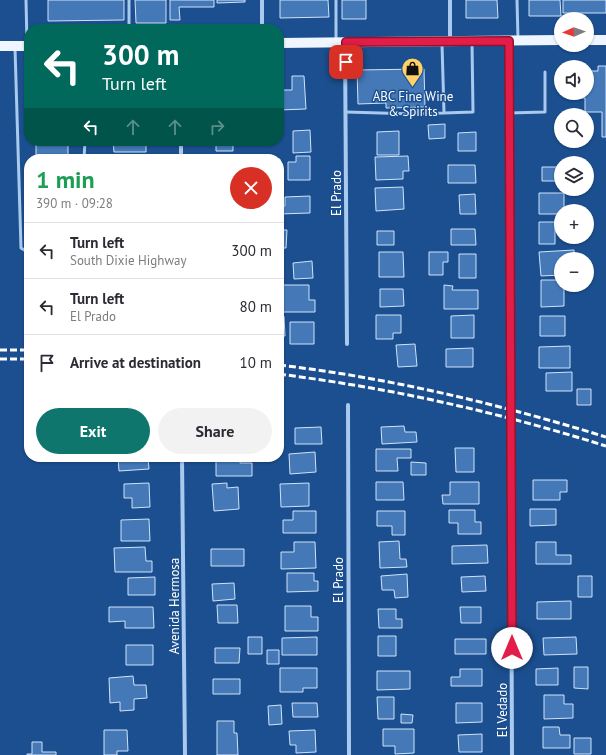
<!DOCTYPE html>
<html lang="en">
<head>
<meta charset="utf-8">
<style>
  body { margin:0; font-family:"PT Sans",sans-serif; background:#f2f2f3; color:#2b2b33; height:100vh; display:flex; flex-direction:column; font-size:15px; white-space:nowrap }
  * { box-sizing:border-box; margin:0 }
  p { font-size:13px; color:#7c7c81 }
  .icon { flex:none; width:22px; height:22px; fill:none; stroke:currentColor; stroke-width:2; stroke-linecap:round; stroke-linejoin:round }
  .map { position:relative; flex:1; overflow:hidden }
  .drawer { position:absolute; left:24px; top:154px; width:260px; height:308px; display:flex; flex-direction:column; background:#fff; border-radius:16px; box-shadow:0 1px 3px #0004 }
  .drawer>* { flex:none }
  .banner { position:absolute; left:24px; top:24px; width:260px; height:122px; border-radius:16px; box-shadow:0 1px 3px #0004; background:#00695c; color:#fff; overflow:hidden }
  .needle { width:26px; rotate:268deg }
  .fabs { position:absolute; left:554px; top:12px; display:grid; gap:8px }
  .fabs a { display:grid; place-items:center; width:40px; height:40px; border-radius:50%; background:#fff; box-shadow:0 1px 3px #0004; font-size:20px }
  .pin { position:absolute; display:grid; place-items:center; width:34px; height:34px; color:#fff; margin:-17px; border-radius:8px; box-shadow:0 2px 6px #0006 }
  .me { position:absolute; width:44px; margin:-22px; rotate:0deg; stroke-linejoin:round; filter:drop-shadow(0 0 3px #0008) }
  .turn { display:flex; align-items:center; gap:14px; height:84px; padding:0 12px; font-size:18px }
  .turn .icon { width:52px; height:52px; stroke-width:2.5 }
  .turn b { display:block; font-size:28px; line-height:34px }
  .lanes { display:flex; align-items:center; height:38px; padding:0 12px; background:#0003; justify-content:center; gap:20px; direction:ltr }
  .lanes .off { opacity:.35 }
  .round { display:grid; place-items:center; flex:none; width:42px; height:42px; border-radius:21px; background:#f2f2f3 }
  .summary { display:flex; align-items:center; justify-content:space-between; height:68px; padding:0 12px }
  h1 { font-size:24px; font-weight:600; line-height:30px; color:#1e9e55 }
  .action { display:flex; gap:8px; margin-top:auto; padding:8px 12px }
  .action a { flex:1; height:46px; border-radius:24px; background:#0f766e; color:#fff; font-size:16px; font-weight:600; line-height:46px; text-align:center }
  .action a+a { background:#f2f2f3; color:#2b2b33 }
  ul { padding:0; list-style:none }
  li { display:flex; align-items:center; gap:12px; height:56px; padding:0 12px; border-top:1px solid #e1e1e2 }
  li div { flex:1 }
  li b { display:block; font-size:15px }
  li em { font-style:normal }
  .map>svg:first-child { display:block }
  .building { fill:#4478b7; stroke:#cfe3fa }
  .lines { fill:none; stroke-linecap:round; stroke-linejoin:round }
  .lane { stroke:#a9c9ee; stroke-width:3 }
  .street { stroke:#a9c9ee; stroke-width:4 }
  .primary { stroke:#f0f6ff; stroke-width:10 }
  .rail { stroke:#fff; stroke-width:3; stroke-dasharray:7 3; stroke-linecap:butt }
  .route-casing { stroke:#92132f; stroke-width:10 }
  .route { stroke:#e11d48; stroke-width:7 }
  .labels { text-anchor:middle; stroke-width:3; stroke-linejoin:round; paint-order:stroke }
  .poi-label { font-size:13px; fill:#fff; stroke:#1b4f8f }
  .street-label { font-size:13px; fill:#fff; stroke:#1b4f8f }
</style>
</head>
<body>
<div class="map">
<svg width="606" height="755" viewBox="0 0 606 755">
  <rect width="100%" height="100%" fill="#1b4f8f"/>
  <path class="building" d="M48 0H124V20L48 21Z
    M135 0H166V23H136Z
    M170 0H214V7H179L180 20H170Z
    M217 0H245V2L217 3Z
    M280 0H328L329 17 280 18Z
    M342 0H366V19H342Z
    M466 0H497L498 18H466Z
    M529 0H560L561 16H529Z
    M563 0H606V13H563Z
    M598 66H606V137H602V112H585V98H567V93H587V71H598Z
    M424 69 425 107 386 108V103L358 104 357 70Z
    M292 76H304L306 109 279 110V90H292Z
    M28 96H29V134H28Z
    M445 124V138L429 139 428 125Z
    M310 130 311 152 293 153V131Z
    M399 131V155H377V132Z
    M476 132V151H458V133Z
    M36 141H68V159H36Z
    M113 141H146V152H114Z
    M216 141H233V151H216Z
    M296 156H310V180H288V162H296Z
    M408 156 409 171H403V179L376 180 375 157Z
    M279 159H280V184H279Z
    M448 165H475L476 183H448Z
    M542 167H559V181H542Z
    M403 187 404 209 376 211 375 188Z
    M539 193H564V211H561V214H539Z
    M475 194 476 214H460L459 195Z
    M310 196V213L279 214V206H285V197Z
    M539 222H555V244H539Z
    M451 229H475L476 245H451Z
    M279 230H287L286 248H279Z
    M377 231H394V245H377Z
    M574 250V259H561V275L541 276 539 252Z
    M379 252H403L404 277H379Z
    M429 252H448V262H443V275H429Z
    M459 254H476V278H459Z
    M312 261 313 278 294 279 293 263Z
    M541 280H561V285H564V306L541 307Z
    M281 285H309V300H315V312H282Z
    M444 285 453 286 452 290H478V309H444Z
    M380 289H403L404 306 380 307Z
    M376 315H401V333H393V339H376Z
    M474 315V338H451V316Z
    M284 316 285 336H279V317Z
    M540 316H565V336H540Z
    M290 322H314V344H290Z
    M415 344 417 366 398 367 396 345Z
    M570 346V368H539V347Z
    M473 348V367H446V349Z
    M572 372V391H546V373Z
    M577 389H591V405H577Z
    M404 426 405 432H416L417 442 382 444 381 427Z
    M321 427 322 444H295V428Z
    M455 448H474V472H456Z
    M376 449H411V458H397L398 471H376Z
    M315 452 316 472 290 474 289 454Z
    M118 457H148L149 469 119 471Z
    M240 457V463H252V476H216V458Z
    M250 457H262V461H251Z
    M411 462 426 463V475H411Z
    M533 480H567V492H560V500H533Z
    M376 482H403L404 500H376Z
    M450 482H479V504H443L442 495H450Z
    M149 483 150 507 132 508V498H124V484Z
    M227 483V488L238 487 239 509 214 511 212 484Z
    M309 483V506L281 507 280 484Z
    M530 509H556V525L530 526Z
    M449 510H475V522H481V534H458V523H449Z
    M293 511H316V533H283V520H293Z
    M377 511H405V535H392V526H377Z
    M149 519 150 541H121V520Z
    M399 541 400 559H406L407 567 380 568 379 542Z
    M294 542H315L316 568 281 569V552H294Z
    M536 542H556V555H571V564H536Z
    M487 545 488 563 452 564V546Z
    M145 547 146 561H152V572H115L114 548Z
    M211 549H244V566H211Z
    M287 573H314V581H318V591L287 592Z
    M407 574 408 597 395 598 394 590H382L381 576Z
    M485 576 486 591 462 592 461 577Z
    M578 576H592V597H578Z
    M155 577V595H128V578Z
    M234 583 235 599 213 601 212 584Z
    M571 601V619H537V602Z
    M217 605H237L238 623H218Z
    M285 606H311V617H318V631H285Z
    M109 607H153L154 628H125V621L109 622Z
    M460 607H481V623H461Z
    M378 609H396V619H402V628H379Z
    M378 636H396V656H378Z
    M248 637H262V654H248Z
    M317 637V655H282V638Z
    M576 637 577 654 544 655 543 638Z
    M455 639H486V654H455Z
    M126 645H153V665H126Z
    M215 648H240L239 663H215Z
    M267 650H279V664H267Z
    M574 667H588V689L574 688Z
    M280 668H317V688H303V692H280Z
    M558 668V685H536V669Z
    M460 669H482V686H451V677H460Z
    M377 671H410V689L377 690Z
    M133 676 134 685H146L147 698 134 699V710L120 711V702L110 703 109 678Z
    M213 679H240V694H213Z
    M544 695H564V704H573V718L544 719Z
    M377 697H394V719H378Z
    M292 703H317L318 717H293Z
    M456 703H482V722L456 723Z
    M281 705 282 724 269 725 268 706Z
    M401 714 413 715 412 723H401Z
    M217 721H234V733H237L238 755H217Z
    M543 727H559L560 735H570V748H543Z
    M383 729H414V753L395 754V746H383Z
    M104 730H127L128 751H117V755H104Z
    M315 730 316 752 296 753V745H290L289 731Z
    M482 734V752H459L458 735Z
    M574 738H591V754H574Z
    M32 742H42V752H56V755H27V754H32Z"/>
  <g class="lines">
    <path class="lane" d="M26 0 27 44
      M129 0V29
      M336 0V40
      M517 0 518 39
      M442 44 444 113 473 112 472 43
      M15 48 21 248 29 253
      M346 112 414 114 444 113
      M509 113 545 112V72
      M84 159 85 141"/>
    <path class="street" d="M262 0V29
      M450 0V41
      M509 41 512 755
      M345 43 347 344
      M181 141V159
      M348 405 349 755
      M182 457 185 755"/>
    <path class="primary" d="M587 40H606
      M279 43 561 40
      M0 46H29"/>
    <path class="rail" d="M0 350H29
      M0 359H29
      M279 365C390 378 499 404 606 437
      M279 374C339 382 400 392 459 406 508 417 558 431 606 446"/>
  </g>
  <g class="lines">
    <defs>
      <path id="route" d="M346 62V42L509 41 512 648"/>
    </defs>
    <use href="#route" class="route-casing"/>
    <use href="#route" class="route"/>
  </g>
  <defs>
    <symbol id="shop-pin" viewBox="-11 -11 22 30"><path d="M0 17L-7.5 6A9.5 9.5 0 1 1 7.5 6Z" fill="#ffd166" stroke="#1b4f8f"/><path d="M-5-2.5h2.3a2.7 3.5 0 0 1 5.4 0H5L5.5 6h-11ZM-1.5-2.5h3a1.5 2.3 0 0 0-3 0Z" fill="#111"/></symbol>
  </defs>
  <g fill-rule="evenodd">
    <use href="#shop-pin" x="400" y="56" width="25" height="34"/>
  </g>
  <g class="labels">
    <g class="poi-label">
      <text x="413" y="101">ABC Fine Wine<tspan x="413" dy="15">&amp; Spirits</tspan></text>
    </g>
    <g class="street-label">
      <text transform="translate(336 193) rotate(-90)" y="5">El Prado</text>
      <text transform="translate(338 580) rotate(-90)" y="5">El Prado</text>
      <text transform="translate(174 606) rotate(-90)" y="5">Avenida Hermosa</text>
      <text transform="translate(502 710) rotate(-90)" y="5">El Vedado</text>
    </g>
  </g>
</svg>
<div class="fabs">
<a><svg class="needle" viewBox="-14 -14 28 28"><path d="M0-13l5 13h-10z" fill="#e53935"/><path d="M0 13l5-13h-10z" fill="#7c7c81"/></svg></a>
<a><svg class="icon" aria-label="sound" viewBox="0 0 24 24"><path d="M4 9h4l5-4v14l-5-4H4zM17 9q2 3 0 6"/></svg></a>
<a><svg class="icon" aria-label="search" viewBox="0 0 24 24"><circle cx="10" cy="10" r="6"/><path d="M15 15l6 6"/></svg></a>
<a><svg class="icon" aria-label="layers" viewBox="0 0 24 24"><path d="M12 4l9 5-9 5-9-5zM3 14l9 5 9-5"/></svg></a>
<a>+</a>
<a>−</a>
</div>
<div class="pin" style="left:346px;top:62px;background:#d93025"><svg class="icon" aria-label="arrive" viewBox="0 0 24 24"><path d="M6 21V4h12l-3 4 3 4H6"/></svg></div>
<svg class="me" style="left:512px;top:648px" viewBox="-20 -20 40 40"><circle r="19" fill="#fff"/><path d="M0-13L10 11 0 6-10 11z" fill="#e11d48"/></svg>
<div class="banner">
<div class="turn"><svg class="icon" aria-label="left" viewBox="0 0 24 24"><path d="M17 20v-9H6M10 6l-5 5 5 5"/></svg><div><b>300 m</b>Turn left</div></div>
<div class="lanes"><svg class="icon" aria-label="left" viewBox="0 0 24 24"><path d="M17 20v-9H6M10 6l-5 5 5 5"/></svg><svg class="icon off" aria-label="ahead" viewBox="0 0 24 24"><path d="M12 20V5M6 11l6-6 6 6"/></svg><svg class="icon off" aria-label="ahead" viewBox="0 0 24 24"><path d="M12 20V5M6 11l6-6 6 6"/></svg><svg class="icon off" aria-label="right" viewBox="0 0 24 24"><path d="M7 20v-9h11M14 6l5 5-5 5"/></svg></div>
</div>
<section class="drawer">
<div class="summary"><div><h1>1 min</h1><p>390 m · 09:28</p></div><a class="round" style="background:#d93025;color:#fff"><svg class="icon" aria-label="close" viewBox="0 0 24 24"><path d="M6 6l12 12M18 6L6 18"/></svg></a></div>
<ul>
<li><svg class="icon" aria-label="left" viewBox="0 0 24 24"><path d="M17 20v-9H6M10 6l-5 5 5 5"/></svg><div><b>Turn left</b><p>South Dixie Highway</p></div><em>300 m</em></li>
<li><svg class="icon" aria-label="left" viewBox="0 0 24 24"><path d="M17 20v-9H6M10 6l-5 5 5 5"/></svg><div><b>Turn left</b><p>El Prado</p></div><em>80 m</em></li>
<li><svg class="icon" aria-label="arrive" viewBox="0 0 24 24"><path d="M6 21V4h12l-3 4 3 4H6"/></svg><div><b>Arrive at destination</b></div><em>10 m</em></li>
</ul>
<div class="action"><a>Exit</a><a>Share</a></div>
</section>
</div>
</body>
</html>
